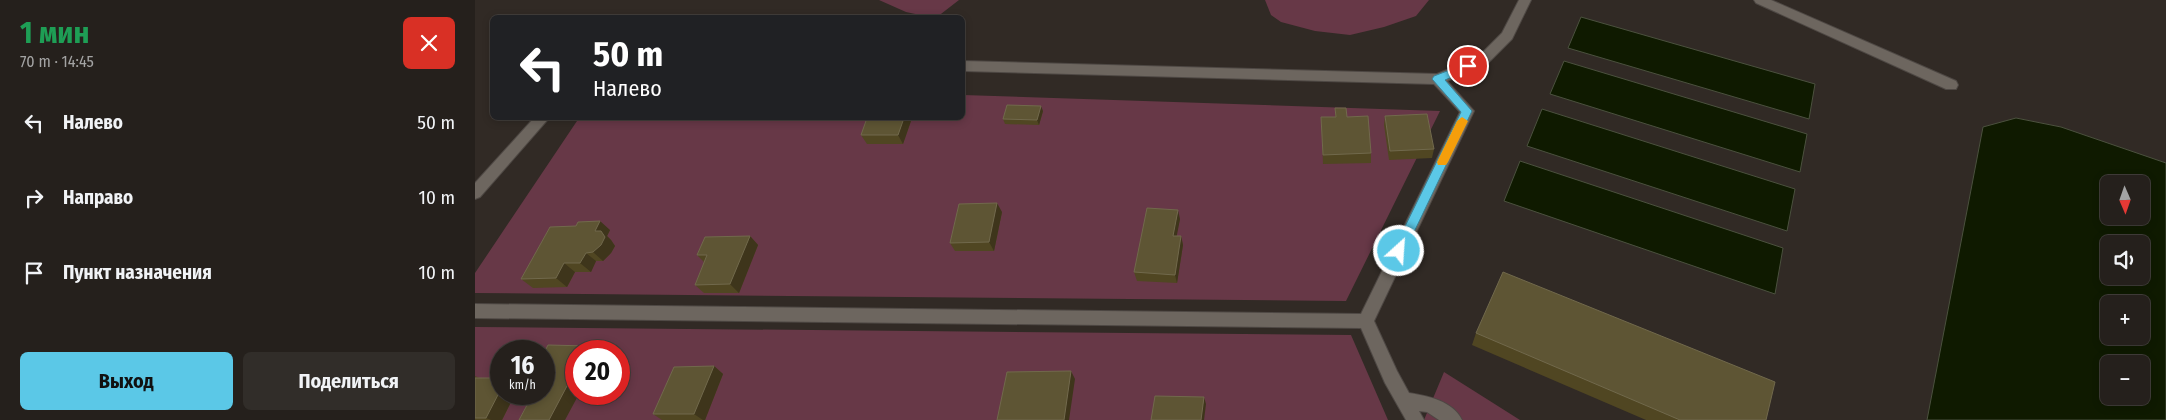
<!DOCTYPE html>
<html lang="ru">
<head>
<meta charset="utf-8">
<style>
  body { margin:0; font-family:"Fira Sans Condensed",sans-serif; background:#312d29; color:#f1f3f6; height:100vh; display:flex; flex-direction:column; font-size:19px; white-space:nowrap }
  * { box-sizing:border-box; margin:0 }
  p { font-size:16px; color:#a3a3a3 }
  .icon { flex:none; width:28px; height:28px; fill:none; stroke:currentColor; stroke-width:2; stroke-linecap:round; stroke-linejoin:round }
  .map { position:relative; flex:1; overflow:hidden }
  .sheet { display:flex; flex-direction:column; background:#25201c; width:475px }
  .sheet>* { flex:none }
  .banner { position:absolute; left:15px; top:15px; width:475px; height:105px; border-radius:8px; box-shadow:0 2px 8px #0003,0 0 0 1px #423e3b; background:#202124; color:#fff; overflow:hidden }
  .needle { width:32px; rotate:178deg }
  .buttons { position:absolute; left:1625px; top:175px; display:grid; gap:10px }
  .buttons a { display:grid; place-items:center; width:50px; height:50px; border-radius:8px; background:#25201c; box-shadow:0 2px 8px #0003,0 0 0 1px #423e3b; font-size:25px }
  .speed { position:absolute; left:15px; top:340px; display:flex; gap:10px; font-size:25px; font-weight:700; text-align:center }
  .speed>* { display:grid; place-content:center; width:65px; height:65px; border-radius:50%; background:#25201c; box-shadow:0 2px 8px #0003,0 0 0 1px #423e3b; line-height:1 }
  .speed small { font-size:12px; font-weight:400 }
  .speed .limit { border:8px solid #d22; background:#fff; color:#111 }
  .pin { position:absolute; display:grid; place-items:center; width:42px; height:42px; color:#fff; margin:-21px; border:2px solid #fff; border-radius:50%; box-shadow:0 1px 5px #0007 }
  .me { position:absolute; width:55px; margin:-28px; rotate:26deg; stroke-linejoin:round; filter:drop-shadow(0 0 4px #0008) }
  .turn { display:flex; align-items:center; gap:18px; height:105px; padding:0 20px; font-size:22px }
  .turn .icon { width:65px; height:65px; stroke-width:2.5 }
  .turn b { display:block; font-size:35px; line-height:42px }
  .round { display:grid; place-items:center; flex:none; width:52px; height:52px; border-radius:8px; background:#312d29 }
  .headline { display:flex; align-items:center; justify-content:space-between; height:85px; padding:0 20px }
  h1 { font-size:30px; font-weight:700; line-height:38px; color:#1e9e55 }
  .action { display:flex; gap:10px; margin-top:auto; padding:10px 20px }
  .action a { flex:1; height:58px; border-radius:8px; background:#5bc8e7; color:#111; font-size:20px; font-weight:700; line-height:58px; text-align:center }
  .action a+a { background:#312d29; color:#f1f3f6 }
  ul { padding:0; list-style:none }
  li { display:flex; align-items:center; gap:15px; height:75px; padding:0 20px }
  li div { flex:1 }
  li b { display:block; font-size:19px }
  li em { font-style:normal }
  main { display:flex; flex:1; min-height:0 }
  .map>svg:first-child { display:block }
  .green { fill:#673847; fill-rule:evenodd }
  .water { fill:#0f1a00; stroke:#4b513e; fill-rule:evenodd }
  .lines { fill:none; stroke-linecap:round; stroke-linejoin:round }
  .minor-casing { stroke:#4e4844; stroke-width:2 }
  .minor { fill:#6d665f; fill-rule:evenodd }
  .wall { fill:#504622 }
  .shaded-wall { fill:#3e351b }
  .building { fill:#5e5534; stroke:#71694c }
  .route { fill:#5bc8e7; stroke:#3b8296 }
  .slow { fill:#f59e0b }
</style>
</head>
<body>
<main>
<section class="sheet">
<div class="headline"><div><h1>1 мин</h1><p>70 m · 14:45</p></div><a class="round" style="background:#d93025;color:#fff"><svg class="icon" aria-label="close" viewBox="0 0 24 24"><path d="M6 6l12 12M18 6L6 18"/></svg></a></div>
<ul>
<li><svg class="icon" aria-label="left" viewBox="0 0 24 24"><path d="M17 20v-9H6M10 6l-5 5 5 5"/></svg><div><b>Налево</b></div><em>50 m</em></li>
<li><svg class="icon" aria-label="right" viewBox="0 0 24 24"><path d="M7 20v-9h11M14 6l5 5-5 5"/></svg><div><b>Направо</b></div><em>10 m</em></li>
<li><svg class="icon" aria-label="arrive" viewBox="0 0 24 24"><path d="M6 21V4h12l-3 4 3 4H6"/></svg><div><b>Пункт назначения</b></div><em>10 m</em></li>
</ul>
<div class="action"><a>Выход</a><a>Поделиться</a></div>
</section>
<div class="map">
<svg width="1691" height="420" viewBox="0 0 1691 420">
  <rect width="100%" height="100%" fill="#312a25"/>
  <path class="green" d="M404 0H484L462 17 459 18 431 12Z
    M790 0H954L941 16 909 27 875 35 840 31 806 22 796 15Z
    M488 95 965 111 871 301 0 293V273L104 118H488Z
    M0 327 876 335 913 420H0ZM26 351H69V394H26ZM101 351H144V394H101Z
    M969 372 1045 420H949Z"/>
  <path class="water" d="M1106 17 1340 84 1334 119 1093 48Z
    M1089 61 1332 134 1325 172 1075 94Z
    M1067 109 1320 189 1312 231 1052 146Z
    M1541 118 1586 127 1691 163V420H1452L1508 127ZM1634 184H1666V216H1634ZM1634 244H1666V276H1634ZM1634 304H1666V336H1634ZM1634 364H1666V396H1634Z
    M1045 161 1308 248 1300 294 1029 201Z"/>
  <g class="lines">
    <defs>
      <path id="minor" d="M1044 0H1056L1037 39 1013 63 972 81 999 111 899 321 922 371 934 393C953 396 978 401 987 420H964L952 412 944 411 949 420H931L910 383 886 328 0 318V304L886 314 985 112 959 84 488 71V61L962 74 1003 57 1027 33Z
        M1279 0H1296L1481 81 1483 85 1481 89H1471L1281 3Z
        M59 118H74L5 197 0 199V183Z"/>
    </defs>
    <use href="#minor" class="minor-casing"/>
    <use href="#minor" class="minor"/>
  </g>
  <path class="wall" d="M860 108 896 153V163L848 164 846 117H860Z
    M568 111 564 125 530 124 528 119Z
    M910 116 959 149 957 158 914 160 909 125Z
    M437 118 428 144H392L386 135Z
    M527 212 519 251H480L475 243Z
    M705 219 701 236H706L708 245 702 283 662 281 659 272Z
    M101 226 135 230 132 236 136 240 140 246 136 253 128 261H121L116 272H100L92 287 58 288 46 279Z
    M275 236 283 245 264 293H229L220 285 229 262 222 255Z
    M1001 333 1291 420H1171L997 345Z
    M239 366 248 374 230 420H187L178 414Z
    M0 376 40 394 27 420H0Z"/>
  <path class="shaded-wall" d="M566 106 568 111 564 125 562 120Z
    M429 118H437L428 144 423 135Z
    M522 203 527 212 519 251 514 242Z
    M703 210 705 219 700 245 698 236Z
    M125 221 135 230 132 236 136 240 140 246 136 253 128 261 118 252 120 231Z
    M275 236 283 245 264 293 255 284Z
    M706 236 708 245 702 283 700 275Z
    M111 253 121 261 116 272 105 263Z
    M89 263 100 272 92 287 81 278Z
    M113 346 120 351H111Z
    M239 366 248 374 230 420H228L219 414Z
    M101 369V394H104L90 420H74Z
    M596 371 600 379 594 420H589Z
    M26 389V394H40L27 420H16L11 418Z
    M729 397 731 404 729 420H726Z"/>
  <path class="building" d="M532 105 566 106 562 120 528 119Z
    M860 108H871L872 117 893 116 896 153 848 155 846 117H861Z
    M952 114 959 149 915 151 910 116Z
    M392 118H429L423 135H386Z
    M522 203 514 242 475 243 484 204Z
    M672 208 703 210 698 236H706L700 275 659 272Z
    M125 221 120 231H126L130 237 126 245 118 252 111 253 105 263H89L81 278 46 279 75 227 101 226 103 222Z
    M275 236 255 284 220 285 232 255H222L230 237Z
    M1028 272 1300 382 1291 420H1205L1001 333Z
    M73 345 113 346 111 351H101V369L74 420H44L58 394H69V353Z
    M239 366 219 414H178L199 367Z
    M596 371 589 420H522L532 372Z
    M0 378H26V389L11 418H0Z
    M680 396 729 397 726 420H676Z"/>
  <path class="route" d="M993 63 998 66 996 69 970 80 997 111 928 255H920L918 251 986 112 957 79 959 76Z"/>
  <path class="slow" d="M987 117 993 121 973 162 971 165H963L962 162 982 121Z"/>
</svg>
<div class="buttons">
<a><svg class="needle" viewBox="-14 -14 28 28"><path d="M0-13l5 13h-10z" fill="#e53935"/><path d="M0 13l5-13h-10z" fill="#a3a3a3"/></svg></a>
<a><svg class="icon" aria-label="sound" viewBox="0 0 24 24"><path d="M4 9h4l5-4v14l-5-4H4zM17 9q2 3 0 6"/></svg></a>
<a>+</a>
<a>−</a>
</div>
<div class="speed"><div>16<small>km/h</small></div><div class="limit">20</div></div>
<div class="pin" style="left:993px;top:66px;background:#d93025"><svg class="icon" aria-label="arrive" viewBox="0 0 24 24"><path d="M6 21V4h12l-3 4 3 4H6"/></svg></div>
<svg class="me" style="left:924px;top:251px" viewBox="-20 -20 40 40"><circle r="17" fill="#5bc8e7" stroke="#fff" stroke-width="3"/><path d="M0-11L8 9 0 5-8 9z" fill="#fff"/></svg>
<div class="banner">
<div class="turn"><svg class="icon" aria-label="left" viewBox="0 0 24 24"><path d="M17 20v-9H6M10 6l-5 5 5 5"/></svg><div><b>50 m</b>Налево</div></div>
</div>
</div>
</main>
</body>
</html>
